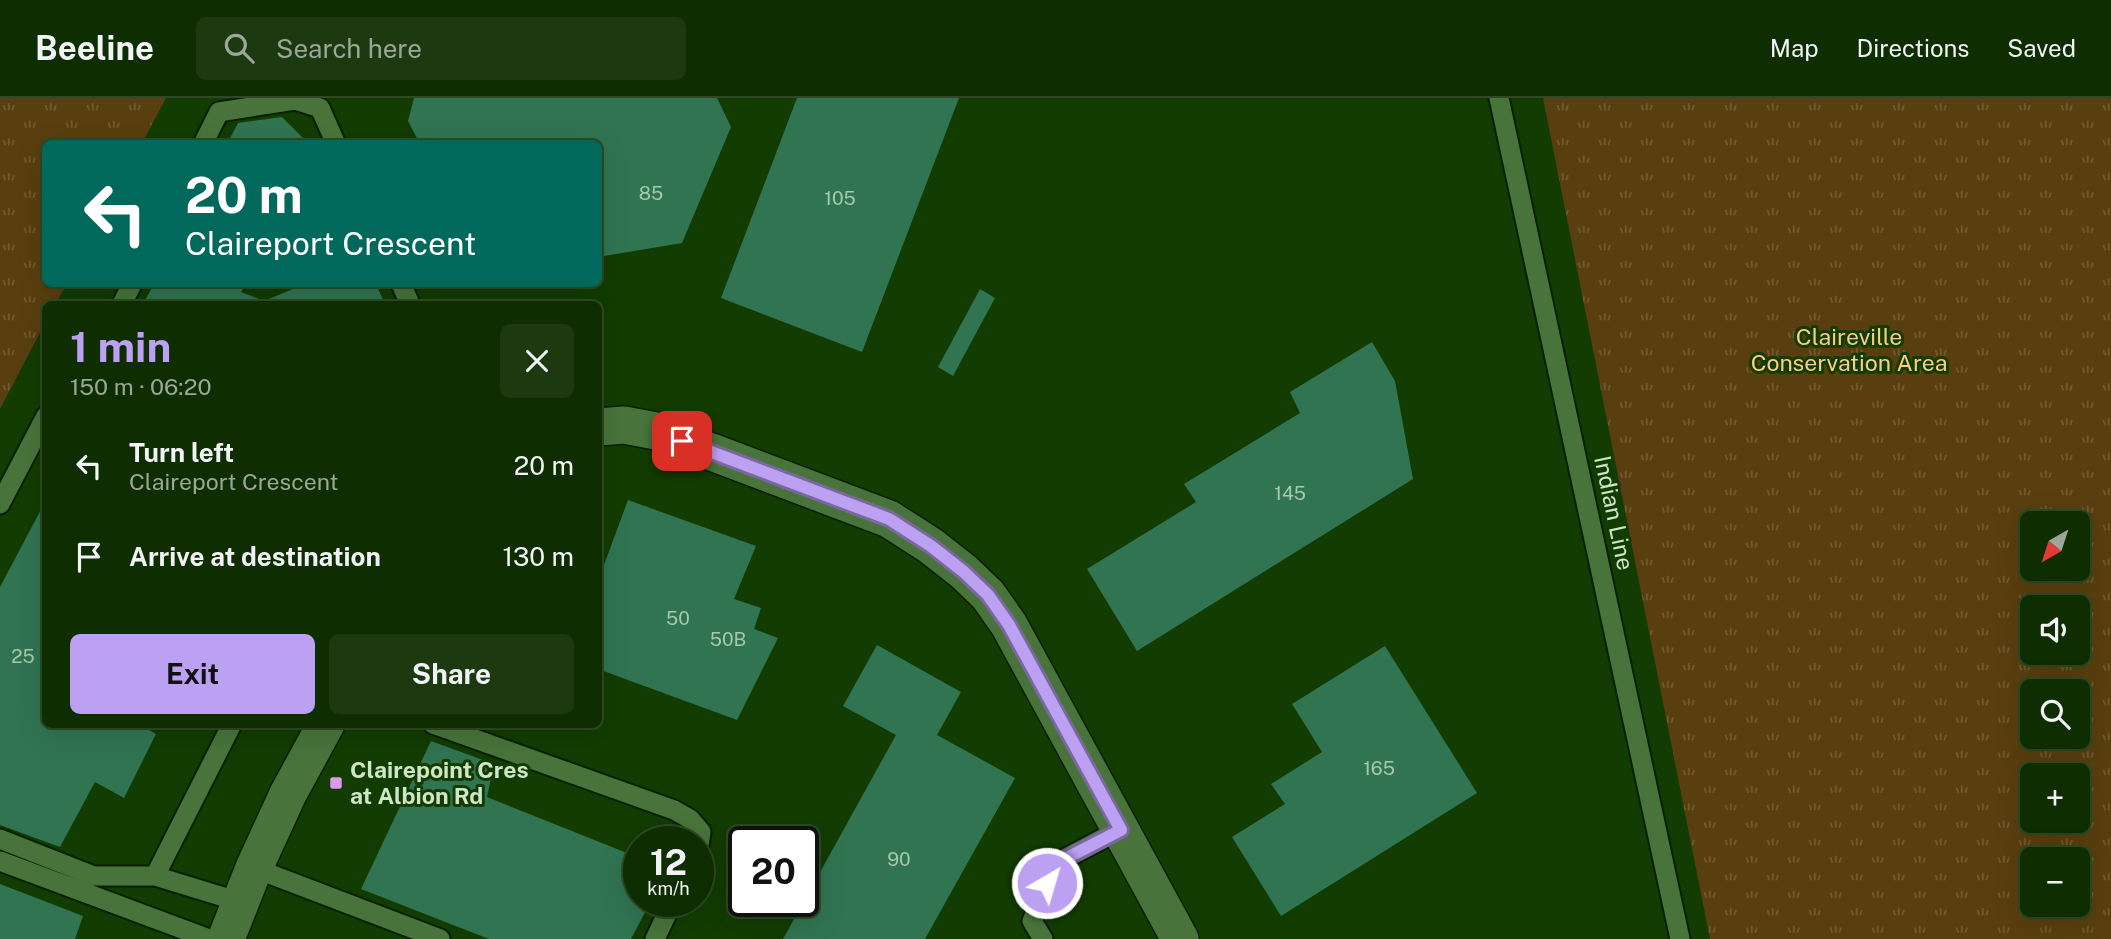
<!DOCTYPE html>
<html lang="en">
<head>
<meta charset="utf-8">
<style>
  body { margin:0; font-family:"Public Sans",sans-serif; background:#1c3910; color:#f1f3f6; height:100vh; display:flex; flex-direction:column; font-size:26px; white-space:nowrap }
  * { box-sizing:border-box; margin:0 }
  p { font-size:23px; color:#9ba899 }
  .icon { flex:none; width:38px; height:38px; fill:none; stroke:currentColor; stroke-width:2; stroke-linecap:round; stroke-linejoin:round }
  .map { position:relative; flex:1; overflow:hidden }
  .panel { position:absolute; left:42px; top:203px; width:560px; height:427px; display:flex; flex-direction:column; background:#0e2d01; border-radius:10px; box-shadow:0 7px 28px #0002,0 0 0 2px #2e4923 }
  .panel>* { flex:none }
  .hud { position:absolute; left:42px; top:42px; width:560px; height:147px; border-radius:10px; box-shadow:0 7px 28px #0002,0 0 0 2px #2e4923; background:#00695c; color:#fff; overflow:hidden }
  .needle { width:46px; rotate:219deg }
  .fabs { position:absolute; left:2020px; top:413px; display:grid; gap:14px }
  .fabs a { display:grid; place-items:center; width:70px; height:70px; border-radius:10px; background:#0e2d01; box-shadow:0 7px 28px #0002,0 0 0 2px #2e4923; font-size:35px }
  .speed { position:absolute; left:623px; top:728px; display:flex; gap:14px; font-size:35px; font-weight:700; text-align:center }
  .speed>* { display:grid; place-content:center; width:91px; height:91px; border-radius:50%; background:#0e2d01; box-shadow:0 7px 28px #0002,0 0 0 2px #2e4923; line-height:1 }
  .speed small { font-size:18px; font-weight:400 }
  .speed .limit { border:4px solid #111; border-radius:10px; background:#fff; color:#111 }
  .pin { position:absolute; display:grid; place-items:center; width:60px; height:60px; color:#fff; margin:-30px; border-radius:14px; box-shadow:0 4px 10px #0006 }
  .me { position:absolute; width:77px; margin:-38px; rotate:38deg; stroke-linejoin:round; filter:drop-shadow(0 0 5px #0008) }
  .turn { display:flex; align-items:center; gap:24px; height:147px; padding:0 28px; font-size:32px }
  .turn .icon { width:91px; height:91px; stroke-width:2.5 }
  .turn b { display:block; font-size:49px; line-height:60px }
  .round { display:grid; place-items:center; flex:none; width:74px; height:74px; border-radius:10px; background:#1c3910 }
  .overview { display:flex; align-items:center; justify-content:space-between; height:119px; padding:0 28px }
  h1 { font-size:42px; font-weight:700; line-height:52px; color:#bca0f2 }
  .button { display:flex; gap:14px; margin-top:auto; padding:14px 28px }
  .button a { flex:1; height:80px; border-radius:10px; background:#bca0f2; color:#111; font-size:28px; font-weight:700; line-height:80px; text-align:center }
  .button a+a { background:#1c3910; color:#f1f3f6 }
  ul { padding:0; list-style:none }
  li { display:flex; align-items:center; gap:21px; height:91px; padding:0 28px }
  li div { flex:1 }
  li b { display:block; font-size:26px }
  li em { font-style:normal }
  header { display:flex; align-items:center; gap:42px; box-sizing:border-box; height:98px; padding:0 35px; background:#0e2d01; border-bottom:2px solid #2e4923 }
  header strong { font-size:33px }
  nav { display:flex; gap:38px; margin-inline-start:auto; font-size:24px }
  .search { width:490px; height:63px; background:#1c3910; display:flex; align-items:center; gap:18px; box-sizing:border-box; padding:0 24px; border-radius:10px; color:#9ba899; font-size:26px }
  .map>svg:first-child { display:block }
  .grass { fill:url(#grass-tufts); fill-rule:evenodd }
  .building { fill:#307452 }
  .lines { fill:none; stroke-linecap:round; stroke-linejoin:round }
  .service-casing { stroke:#091f03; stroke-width:23 }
  .minor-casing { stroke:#091f03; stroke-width:40 }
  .service { stroke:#48743b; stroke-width:19 }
  .minor { stroke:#48743b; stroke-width:37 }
  .route-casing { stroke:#7a689d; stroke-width:18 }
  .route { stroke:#bca0f2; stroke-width:12 }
  .poi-dot { fill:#de98f2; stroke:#123c01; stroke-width:2.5 }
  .labels { text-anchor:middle; stroke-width:6; stroke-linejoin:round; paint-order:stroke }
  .number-label { font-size:19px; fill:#a7caaa }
  .park-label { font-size:23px; fill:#fbcd83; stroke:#123c01 }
  .street-label { font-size:23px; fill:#cfe7c8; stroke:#123c01 }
  .poi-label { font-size:23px; font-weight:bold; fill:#cfe7c8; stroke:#123c01; text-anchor:start }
</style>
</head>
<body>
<header>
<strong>Beeline</strong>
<div class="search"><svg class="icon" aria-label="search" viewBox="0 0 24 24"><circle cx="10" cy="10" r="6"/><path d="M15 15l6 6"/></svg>Search here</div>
<nav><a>Map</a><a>Directions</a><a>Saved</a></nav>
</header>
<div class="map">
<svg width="2111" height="841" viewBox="0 0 2111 841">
  <defs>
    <pattern id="grass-tufts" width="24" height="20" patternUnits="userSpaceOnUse" patternTransform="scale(1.75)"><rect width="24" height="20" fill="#593f0f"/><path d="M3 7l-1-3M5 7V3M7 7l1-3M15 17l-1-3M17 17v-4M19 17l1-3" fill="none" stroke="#705b30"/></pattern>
  </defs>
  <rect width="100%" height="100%" fill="#123c01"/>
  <path class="grass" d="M0 0H166L142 45 46 46V186H67L55 206H46L45 225 0 311Z
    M1543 0H2111V841H1710ZM2032 425H2077V471H2032ZM2032 509H2077V555H2032ZM2032 593H2077V639H2032ZM2032 677H2077V723H2032ZM2032 761H2077V807H2032Z"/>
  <path class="building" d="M414 0H717L731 29 682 145 598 159V46H420L408 23Z
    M797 0H959L862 254 721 200Z
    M282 19 309 46H227L238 25Z
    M154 186H246L241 194 264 203 305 186H376L385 206H143Z
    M980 191 995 200 953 278 938 269Z
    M1372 244 1395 283 1413 381 1137 553 1087 471 1196 404 1184 386 1300 315 1290 294Z
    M46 402V626H138L156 636 124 700 95 684 60 749 0 727V489Z
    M628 402 756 448 734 501 761 510 754 531 778 540 737 622 598 571V474L601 475Z
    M877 547 961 594 937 637 1015 680 925 841H783L896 637 843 608Z
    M1385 548 1477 695 1281 818 1232 739 1285 706 1271 686 1322 654 1292 606Z
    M431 643 494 666 487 699 632 757 639 747V803H651L631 841H489L361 791Z
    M649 732 685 743V744H641Z
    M0 786 83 818 75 841H0Z"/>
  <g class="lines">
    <defs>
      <path id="service" d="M1499 0 1680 841
        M203 46 219 14 295 2 320 10 336 46
        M401 186 410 206
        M122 206 132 186
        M0 406 46 318
        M433 626 674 712 690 721 701 734 698 753
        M0 741 94 778H155L240 804
        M0 763 209 841
        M254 770 440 841
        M155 778 232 626
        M655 841 673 803
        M1043 841 1032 823 1055 766 1121 731"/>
      <path id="minor" d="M598 329 624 327 656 333 889 421 931 448 964 474 988 497 1009 527 1180 841
        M226 841 254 770 288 696 326 626"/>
    </defs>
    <use href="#service" class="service-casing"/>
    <use href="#minor" class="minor-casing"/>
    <use href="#service" class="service"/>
    <use href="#minor" class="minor"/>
  </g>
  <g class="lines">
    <defs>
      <path id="route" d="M682 343 889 421 931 448 964 474 988 497 1009 527 1121 732 1055 766 1047 785"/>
    </defs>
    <use href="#route" class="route-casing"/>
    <use href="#route" class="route"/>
  </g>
  <rect class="poi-dot" x="329" y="678" width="14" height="14" rx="3.5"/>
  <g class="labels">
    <g class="number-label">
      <text x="651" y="102">85</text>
      <text x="840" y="107">105</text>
      <text x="1290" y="402">145</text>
      <text x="678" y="527">50</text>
      <text x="728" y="548">50B</text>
      <text x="23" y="565">25</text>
      <text x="1379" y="677">165</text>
      <text x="899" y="768">90</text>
    </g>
    <g class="park-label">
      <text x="1849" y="247">Claireville<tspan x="1849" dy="26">Conservation Area</tspan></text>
    </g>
    <g class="street-label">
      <text transform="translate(1614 415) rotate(78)" y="8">Indian Line</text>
    </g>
    <g class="poi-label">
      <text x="350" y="680">Clairepoint Cres<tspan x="350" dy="26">at Albion Rd</tspan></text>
    </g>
  </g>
</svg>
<div class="fabs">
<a><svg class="needle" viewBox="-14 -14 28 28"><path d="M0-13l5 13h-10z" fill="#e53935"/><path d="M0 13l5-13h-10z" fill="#9ba899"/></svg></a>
<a><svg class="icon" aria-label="sound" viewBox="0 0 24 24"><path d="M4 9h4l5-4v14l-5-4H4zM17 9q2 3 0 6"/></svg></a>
<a><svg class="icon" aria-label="search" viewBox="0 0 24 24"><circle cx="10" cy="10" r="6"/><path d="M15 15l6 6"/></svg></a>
<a>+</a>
<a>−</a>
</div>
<div class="speed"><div>12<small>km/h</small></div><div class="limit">20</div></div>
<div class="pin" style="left:682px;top:343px;background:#d93025"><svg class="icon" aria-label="arrive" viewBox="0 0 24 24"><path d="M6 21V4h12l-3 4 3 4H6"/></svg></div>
<svg class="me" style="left:1047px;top:785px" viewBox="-20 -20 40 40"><circle r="17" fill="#bca0f2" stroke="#fff" stroke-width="3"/><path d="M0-11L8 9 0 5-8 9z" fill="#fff"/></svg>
<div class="hud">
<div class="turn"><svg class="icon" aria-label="left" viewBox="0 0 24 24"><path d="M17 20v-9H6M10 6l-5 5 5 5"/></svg><div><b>20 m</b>Claireport Crescent</div></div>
</div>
<section class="panel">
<div class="overview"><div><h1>1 min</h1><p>150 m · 06:20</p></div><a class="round"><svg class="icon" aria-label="close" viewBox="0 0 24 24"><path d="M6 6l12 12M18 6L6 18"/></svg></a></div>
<ul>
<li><svg class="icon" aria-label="left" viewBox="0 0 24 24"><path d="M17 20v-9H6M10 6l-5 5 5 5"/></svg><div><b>Turn left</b><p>Claireport Crescent</p></div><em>20 m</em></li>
<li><svg class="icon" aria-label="arrive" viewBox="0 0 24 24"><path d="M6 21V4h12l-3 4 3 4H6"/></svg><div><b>Arrive at destination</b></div><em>130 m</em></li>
</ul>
<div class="button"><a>Exit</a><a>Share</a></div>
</section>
</div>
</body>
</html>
